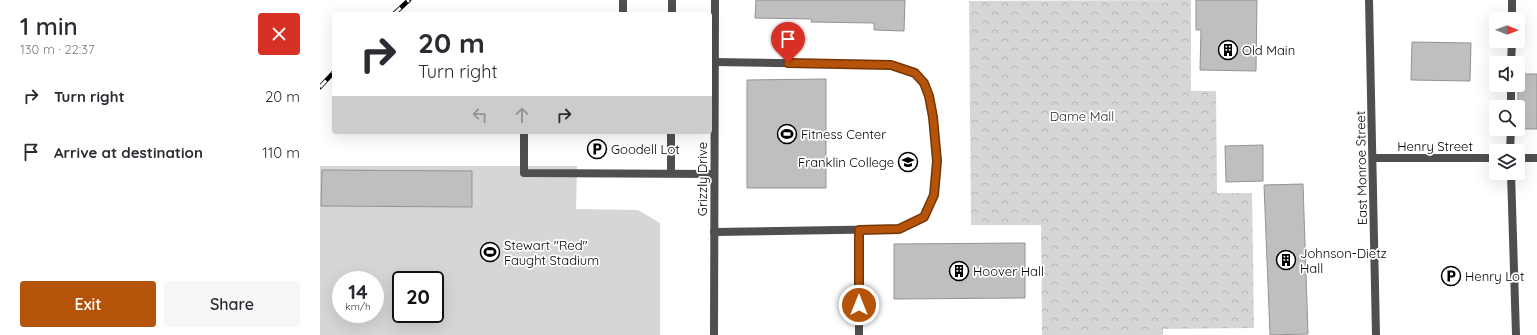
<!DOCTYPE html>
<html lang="en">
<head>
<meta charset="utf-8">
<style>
  body { margin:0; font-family:Quicksand,sans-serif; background:#f7f7f7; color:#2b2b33; height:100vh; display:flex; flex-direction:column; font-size:15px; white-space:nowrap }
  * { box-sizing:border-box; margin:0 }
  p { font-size:13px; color:#7c7c81 }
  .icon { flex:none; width:22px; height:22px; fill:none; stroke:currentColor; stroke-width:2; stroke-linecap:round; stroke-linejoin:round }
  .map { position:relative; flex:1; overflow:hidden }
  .side { display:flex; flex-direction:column; background:#fff; width:320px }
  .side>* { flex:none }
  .hud { position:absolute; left:12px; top:12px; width:380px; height:122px; border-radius:4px; box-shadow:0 4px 16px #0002; background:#fff; color:#2b2b33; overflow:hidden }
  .needle { width:26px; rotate:91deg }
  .buttons { position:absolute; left:1169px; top:12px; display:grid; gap:8px }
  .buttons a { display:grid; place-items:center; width:36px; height:36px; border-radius:4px; background:#fff; box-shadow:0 4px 16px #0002; font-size:20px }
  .speed { position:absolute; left:12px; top:271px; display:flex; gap:8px; font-size:20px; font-weight:700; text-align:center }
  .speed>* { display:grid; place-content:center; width:52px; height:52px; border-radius:50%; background:#fff; box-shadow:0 4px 16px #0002; line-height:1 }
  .speed small { font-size:10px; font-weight:400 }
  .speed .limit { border:2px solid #111; border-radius:6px; background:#fff; color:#111 }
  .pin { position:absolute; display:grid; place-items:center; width:34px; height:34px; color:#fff; margin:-41px -17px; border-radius:50% 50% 50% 0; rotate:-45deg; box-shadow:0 0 4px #0007 }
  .pin .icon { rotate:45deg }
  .me { position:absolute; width:44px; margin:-22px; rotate:0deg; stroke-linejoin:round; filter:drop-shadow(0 0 3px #0008) }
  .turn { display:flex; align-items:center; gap:14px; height:84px; padding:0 20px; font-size:18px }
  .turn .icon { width:52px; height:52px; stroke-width:2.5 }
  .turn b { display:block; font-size:28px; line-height:34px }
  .lanes { display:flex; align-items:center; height:38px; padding:0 20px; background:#0003; justify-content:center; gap:20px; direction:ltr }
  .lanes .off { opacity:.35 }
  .round { display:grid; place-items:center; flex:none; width:42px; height:42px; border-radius:4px; background:#f7f7f7 }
  .overview { display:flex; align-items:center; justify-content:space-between; height:68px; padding:0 20px }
  h1 { font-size:24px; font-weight:600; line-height:30px }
  .action { display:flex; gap:8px; margin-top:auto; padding:8px 20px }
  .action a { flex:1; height:46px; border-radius:4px; background:#b45309; color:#fff; font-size:16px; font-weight:600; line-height:46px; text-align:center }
  .action a+a { background:#f7f7f7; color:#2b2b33 }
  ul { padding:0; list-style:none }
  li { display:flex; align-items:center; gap:12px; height:56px; padding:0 20px }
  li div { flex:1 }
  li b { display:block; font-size:15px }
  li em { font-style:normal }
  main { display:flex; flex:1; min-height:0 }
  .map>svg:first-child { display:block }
  .park { fill:url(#park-crowns) }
  .pitch { fill:#d6d6d6; fill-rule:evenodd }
  .building { fill:#bfbfbf; stroke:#939393 }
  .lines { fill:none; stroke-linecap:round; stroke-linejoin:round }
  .service { stroke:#4f4f4f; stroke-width:8 }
  .minor { stroke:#4f4f4f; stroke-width:8 }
  .tertiary { stroke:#4f4f4f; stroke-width:8 }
  .rail-casing { stroke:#000; stroke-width:4.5 }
  .rail { stroke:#fff; stroke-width:3; stroke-dasharray:9; stroke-linecap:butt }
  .route-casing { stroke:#753606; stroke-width:10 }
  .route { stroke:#b45309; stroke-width:7 }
  .labels { text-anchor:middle; stroke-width:3.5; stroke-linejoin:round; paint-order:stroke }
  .poi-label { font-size:13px; fill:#000; stroke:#fff; text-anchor:start }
  .park-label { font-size:13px; fill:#2d2d2d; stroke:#fff }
  .street-label { font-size:13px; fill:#000; stroke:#fff }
</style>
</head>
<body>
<main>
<section class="side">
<div class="overview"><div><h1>1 min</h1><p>130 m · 22:37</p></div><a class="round" style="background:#d93025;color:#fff"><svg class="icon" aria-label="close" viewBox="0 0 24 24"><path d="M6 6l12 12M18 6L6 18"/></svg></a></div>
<ul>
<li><svg class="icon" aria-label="right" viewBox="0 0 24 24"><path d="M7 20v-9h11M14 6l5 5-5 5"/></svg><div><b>Turn right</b></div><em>20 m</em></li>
<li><svg class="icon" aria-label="arrive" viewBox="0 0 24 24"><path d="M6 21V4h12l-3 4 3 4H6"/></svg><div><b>Arrive at destination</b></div><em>110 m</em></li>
</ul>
<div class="action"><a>Exit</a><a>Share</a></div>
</section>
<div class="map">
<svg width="1217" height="335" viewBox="0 0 1217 335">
  <defs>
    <pattern id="park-crowns" width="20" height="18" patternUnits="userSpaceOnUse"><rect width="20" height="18" fill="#d6d6d6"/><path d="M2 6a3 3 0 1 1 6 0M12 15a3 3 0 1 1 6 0" fill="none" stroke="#b6b6b6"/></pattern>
  </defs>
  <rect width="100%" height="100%" fill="#fff"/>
  <path class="park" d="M871 0V91H896L897 193H932L934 328 843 329V335H722L721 225H651L649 1Z"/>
  <path class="pitch" d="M0 166H257L256 209 318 210 340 223V335H0ZM21 280H55V314H21ZM81 280H115V314H81Z"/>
  <path class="building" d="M436 0H585L584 31 554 30V23L491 22 492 19 435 18Z
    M876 0H937L936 71 880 70 881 30H876Z
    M1092 42 1151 43 1150 81 1091 80Z
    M1198 74H1217V129H1198Z
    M506 79V188H427V80Z
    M943 145V181L906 182 905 146Z
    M2 170 152 171V207L1 206Z
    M983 184 988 334 950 335 944 185Z
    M705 243V298L574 299V244Z"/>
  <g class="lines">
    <path class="service" d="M303 14V0
      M352 14V0
      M1192 19V0
      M1191 63 1192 41
      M1191 107V85
      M204 132V173L394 174
      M1190 151 1191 129
      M351 173V132
      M1191 173 1196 335
      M539 230V335
      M394 232 579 229 604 217 614 195 617 161 613 117 609 96 604 83 595 73 571 65 394 62"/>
    <path class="minor" d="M1049 0 1056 335
      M1053 158H1176
      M1198 158H1217"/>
    <path class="tertiary" d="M394 335 395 0"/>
    <defs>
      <path id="rail" d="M74 14 89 0
        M0 87 14 72"/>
    </defs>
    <use href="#rail" class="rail-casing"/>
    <use href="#rail" class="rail"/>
  </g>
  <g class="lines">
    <defs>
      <path id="route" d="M468 63 571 65 595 73 604 83 609 96 613 117 617 161 614 195 604 217 579 229 539 230V305"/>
    </defs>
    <use href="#route" class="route-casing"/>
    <use href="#route" class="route"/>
  </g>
  <defs>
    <symbol id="building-ring" viewBox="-11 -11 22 22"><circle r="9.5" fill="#fff" stroke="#000" stroke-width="1.5"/><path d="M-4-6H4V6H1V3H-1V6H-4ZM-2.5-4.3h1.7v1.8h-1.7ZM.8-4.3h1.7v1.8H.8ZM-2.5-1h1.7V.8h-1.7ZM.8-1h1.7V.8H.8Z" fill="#000"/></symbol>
    <symbol id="stadium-ring" viewBox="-11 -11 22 22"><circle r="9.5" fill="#fff" stroke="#000" stroke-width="1.5"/><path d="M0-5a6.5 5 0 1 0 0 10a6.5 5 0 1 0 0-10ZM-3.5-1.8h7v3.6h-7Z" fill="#000"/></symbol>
    <symbol id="parking-ring" viewBox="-11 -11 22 22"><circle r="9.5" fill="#fff" stroke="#000" stroke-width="1.5"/><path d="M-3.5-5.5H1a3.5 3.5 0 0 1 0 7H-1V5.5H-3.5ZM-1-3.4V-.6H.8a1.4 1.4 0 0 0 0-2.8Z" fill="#000"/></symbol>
    <symbol id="university-ring" viewBox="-11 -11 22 22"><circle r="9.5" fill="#fff" stroke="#000" stroke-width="1.5"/><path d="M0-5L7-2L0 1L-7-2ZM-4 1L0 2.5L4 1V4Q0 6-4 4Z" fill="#000"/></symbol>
  </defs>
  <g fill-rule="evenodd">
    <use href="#building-ring" x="897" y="39" width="22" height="22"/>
    <use href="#stadium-ring" x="456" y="123" width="22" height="22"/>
    <use href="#parking-ring" x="266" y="138" width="22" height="22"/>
    <use href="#university-ring" x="577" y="151" width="22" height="22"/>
    <use href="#stadium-ring" x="159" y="241" width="22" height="22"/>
    <use href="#building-ring" x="955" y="249" width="22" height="22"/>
    <use href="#building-ring" x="628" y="260" width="22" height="22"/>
    <use href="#parking-ring" x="1120" y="265" width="22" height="22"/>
  </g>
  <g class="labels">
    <g class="poi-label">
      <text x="922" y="55">Old Main</text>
      <text x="481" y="139">Fitness Center</text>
      <text x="291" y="154">Goodell Lot</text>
      <text x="574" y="167" text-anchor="end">Franklin College</text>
      <text x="184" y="250">Stewart "Red"<tspan x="184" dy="15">Faught Stadium</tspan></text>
      <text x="980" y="258">Johnson-Dietz<tspan x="980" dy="15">Hall</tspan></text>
      <text x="653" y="276">Hoover Hall</text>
      <text x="1145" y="281">Henry Lot</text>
    </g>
    <g class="park-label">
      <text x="762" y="121">Dame Mall</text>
    </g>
    <g class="street-label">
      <text x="1115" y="151">Henry Street</text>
      <text transform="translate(1041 168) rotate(-91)" y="5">East Monroe Street</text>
      <text transform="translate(382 179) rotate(-90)" y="5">Grizzly Drive</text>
    </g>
  </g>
</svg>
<div class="buttons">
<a><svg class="needle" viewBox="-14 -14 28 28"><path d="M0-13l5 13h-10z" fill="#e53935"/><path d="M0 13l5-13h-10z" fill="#7c7c81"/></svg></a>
<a><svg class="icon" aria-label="sound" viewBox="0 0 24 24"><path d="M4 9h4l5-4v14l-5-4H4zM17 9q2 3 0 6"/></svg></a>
<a><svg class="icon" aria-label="search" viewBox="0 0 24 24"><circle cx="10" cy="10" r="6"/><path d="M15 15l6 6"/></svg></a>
<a><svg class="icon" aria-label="layers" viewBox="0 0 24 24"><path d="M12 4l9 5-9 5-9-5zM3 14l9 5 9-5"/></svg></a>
</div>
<div class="speed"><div>14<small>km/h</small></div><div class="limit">20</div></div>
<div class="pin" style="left:468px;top:63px;background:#d93025"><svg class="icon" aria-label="arrive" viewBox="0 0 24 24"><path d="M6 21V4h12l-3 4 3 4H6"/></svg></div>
<svg class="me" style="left:539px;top:305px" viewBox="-20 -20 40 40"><circle r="17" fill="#b45309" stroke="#fff" stroke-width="3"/><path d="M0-11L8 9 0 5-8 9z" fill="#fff"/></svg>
<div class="hud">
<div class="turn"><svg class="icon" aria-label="right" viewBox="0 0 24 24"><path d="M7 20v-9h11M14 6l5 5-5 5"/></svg><div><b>20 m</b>Turn right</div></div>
<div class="lanes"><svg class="icon off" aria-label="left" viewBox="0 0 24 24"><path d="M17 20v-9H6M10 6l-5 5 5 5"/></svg><svg class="icon off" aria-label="ahead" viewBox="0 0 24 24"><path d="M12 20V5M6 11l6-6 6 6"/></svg><svg class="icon" aria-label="right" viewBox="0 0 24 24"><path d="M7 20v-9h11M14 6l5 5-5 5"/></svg></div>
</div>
</div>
</main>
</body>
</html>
